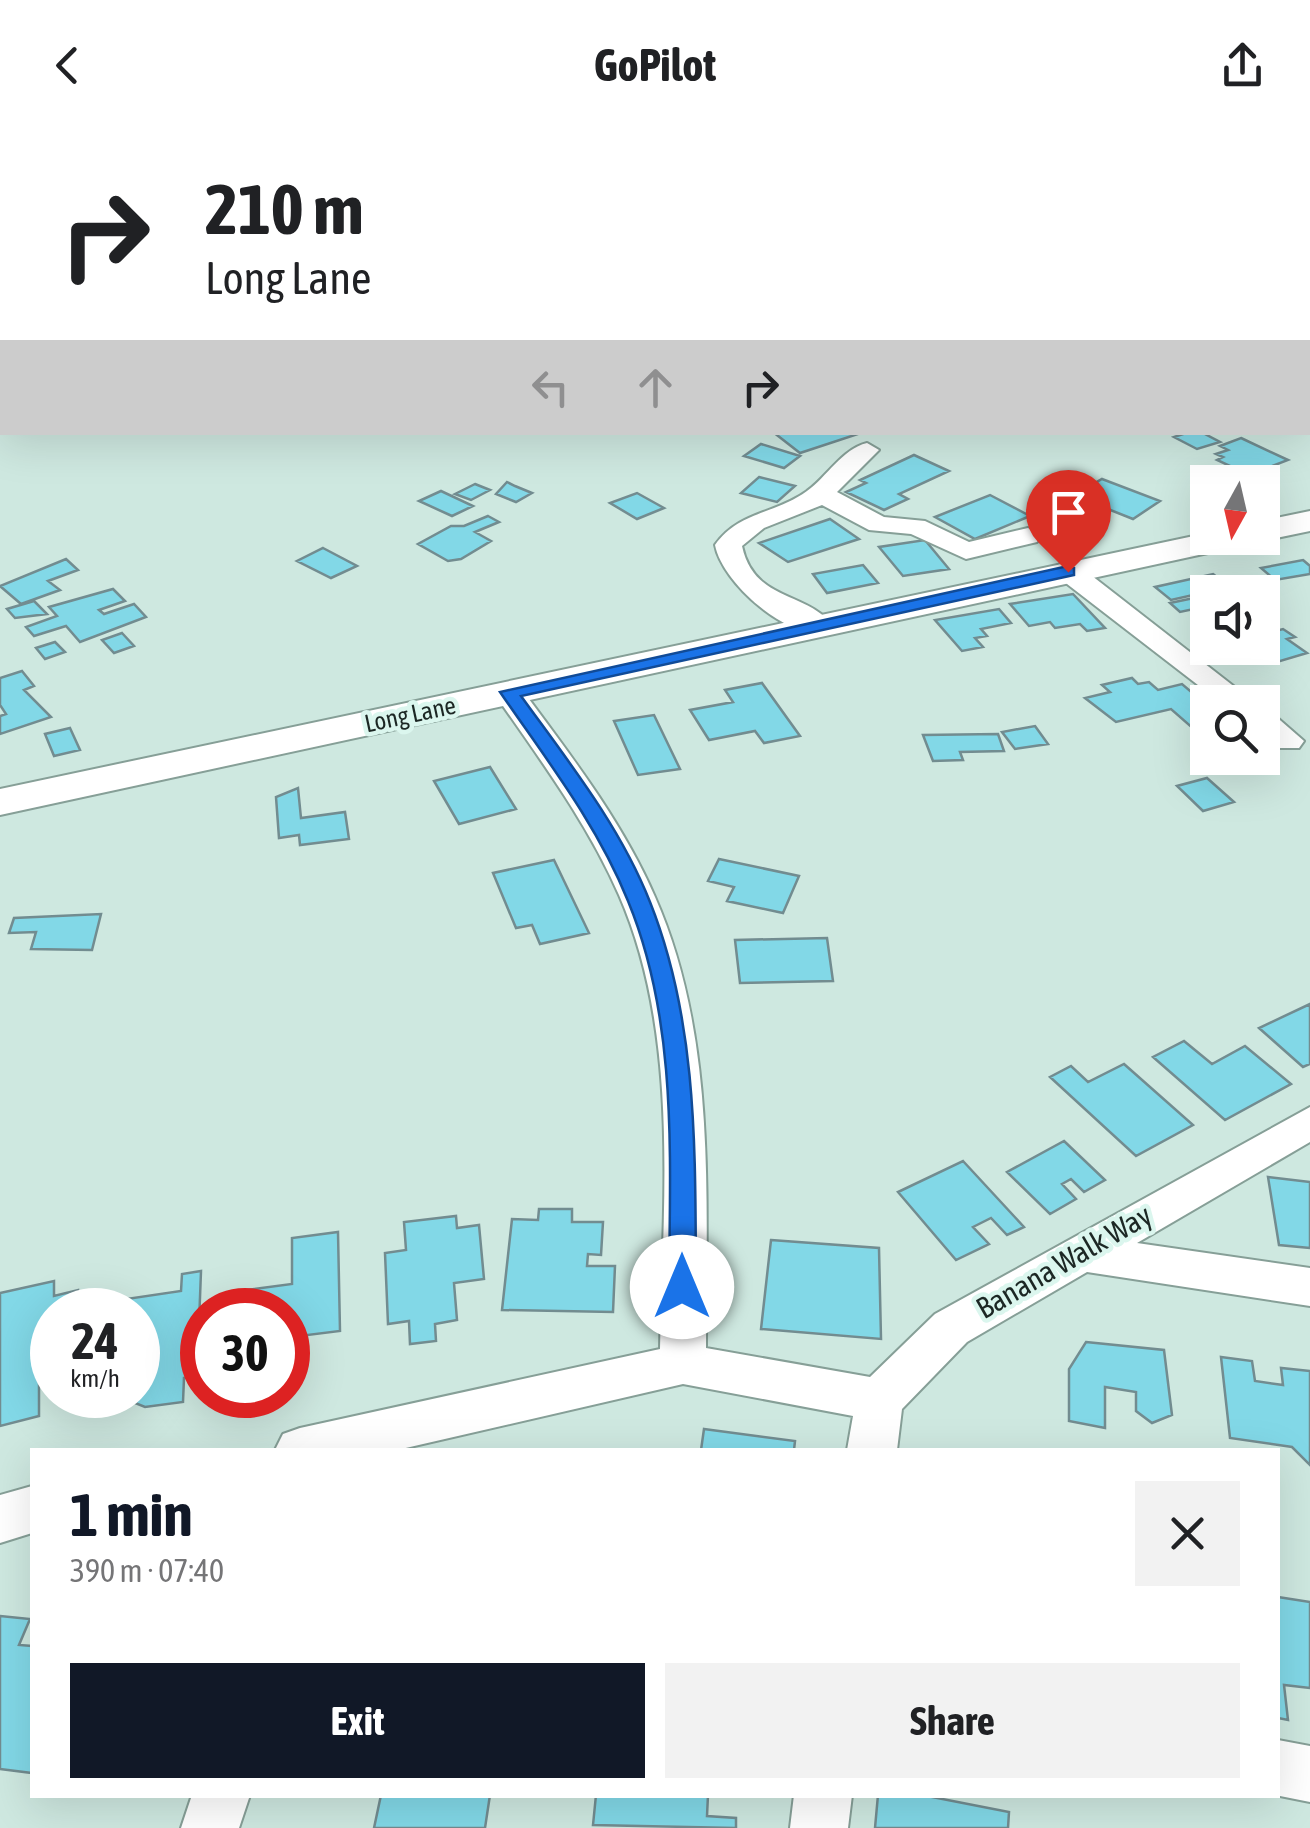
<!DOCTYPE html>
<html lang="en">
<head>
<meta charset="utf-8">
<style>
  body { margin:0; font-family:"Asap Condensed",sans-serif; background:#f2f2f2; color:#202124; height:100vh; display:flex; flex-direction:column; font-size:38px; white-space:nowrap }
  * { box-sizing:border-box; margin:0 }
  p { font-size:32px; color:#757577 }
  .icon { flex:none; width:55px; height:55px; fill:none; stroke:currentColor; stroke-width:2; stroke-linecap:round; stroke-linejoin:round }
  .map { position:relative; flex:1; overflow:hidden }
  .details { position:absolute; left:30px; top:1318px; width:1250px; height:350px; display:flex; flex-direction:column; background:#fff; border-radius:0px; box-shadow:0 10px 40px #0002 }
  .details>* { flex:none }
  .banner { position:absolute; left:0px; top:0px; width:1310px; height:305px; box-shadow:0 10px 40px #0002; background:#fff; color:#202124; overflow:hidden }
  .needle { width:65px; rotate:188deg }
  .controls { position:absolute; left:1190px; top:335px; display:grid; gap:20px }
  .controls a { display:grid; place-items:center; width:90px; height:90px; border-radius:0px; background:#fff; box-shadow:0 10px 40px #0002; font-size:50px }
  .speed { position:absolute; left:30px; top:1158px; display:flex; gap:20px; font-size:50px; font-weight:700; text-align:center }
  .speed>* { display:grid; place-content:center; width:130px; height:130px; border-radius:50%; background:#fff; box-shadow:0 10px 40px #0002; line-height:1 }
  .speed small { font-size:25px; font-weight:400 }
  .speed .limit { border:15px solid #d22; background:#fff; color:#111 }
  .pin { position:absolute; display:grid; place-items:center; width:85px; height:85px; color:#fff; margin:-102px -42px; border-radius:50% 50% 50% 0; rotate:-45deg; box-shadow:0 0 10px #0007 }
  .pin .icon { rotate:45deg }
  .me { position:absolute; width:110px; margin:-55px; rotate:0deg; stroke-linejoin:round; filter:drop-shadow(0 0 8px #0008) }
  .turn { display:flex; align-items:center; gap:35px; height:210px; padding:0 40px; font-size:45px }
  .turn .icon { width:130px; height:130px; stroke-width:2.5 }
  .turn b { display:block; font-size:70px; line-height:85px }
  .lanes { display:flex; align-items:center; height:95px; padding:0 40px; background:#0003; justify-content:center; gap:50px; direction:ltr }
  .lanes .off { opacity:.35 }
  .round { display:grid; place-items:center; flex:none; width:105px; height:105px; border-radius:0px; background:#f2f2f2 }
  .head { display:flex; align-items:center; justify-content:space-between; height:170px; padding:0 40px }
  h1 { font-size:60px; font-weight:700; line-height:75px; color:#111827 }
  .button { display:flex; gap:20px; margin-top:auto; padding:20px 40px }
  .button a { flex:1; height:115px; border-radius:0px; background:#111827; color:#fff; font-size:40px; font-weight:700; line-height:115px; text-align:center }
  .button a+a { background:#f2f2f2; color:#202124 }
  header { display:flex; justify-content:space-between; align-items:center; height:130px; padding:0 40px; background:#fff; font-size:45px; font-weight:700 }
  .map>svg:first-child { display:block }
  .building { fill:#82d8e7; stroke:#728c90; stroke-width:2.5 }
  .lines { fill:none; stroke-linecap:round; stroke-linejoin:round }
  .minor-casing { stroke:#869f97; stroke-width:4 }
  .major-casing { stroke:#869f97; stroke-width:4 }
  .minor { fill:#fff; fill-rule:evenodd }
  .major { fill:#fff; fill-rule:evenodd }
  .route { fill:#1a73e8; stroke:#114b97; stroke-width:2.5 }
  .labels { text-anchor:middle; stroke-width:9; stroke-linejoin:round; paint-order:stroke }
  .far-street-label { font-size:25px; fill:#1c2724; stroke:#dbf6ee }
  .street-label { font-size:30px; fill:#1c2724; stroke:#dbf6ee }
</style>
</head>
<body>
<header><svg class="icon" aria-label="back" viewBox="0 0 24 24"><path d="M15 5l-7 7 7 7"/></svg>GoPilot<svg class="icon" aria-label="share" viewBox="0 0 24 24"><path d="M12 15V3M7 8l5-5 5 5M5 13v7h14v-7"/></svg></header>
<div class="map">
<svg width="1310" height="1698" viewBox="0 0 1310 1698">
  <rect width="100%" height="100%" fill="#cee8e0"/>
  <path class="building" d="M773 302H856L858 304 800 323Z
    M1189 302H1201L1220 312 1197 319 1174 307Z
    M1241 308 1288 330 1249 345 1217 330 1223 327 1216 324 1228 320 1220 316Z
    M761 314 800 326 784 338 744 326Z
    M914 325 949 341 899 364 908 369 884 380 846 362 866 353 860 350Z
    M759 347 795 356 777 372 741 363Z
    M1102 349 1160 371 1133 389 1108 379 1094 388 1059 374Z
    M507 352 515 356 532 363 516 372 496 364Z
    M475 354 490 360 471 370 455 364Z
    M441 361 473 376 452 386 419 371Z
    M637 363 664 378 637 389 610 373Z
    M990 365 1030 386 975 409 935 387Z
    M488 386 499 392 475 402 491 411 461 429 448 431 418 414 451 396H464Z
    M830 389 859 409 788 432 759 413Z
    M925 410 949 439 903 446 879 417Z
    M323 418 357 436 331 448 297 431Z
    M66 429 78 440 48 451 60 460 21 474 0 456Z
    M1303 430 1310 436V444L1275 450 1261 438Z
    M863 435 878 453 827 463 813 444Z
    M1213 444 1229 457 1171 470 1155 457Z
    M113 459 125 471 99 480 104 484 134 474 146 487 80 512 66 496 34 506 26 497 57 486 49 477Z
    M1073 464 1105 498 1087 501 1080 494 1055 498 1050 492 1029 496 1010 474Z
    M1208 465V476L1180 482 1170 473Z
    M34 471 47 484 15 488 7 479Z
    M999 479 1011 493 981 499 987 506 975 508 983 517 962 521 935 490Z
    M1262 493 1276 501 1283 499 1295 507 1287 509 1307 523 1277 532 1257 518H1262Z
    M122 503 134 516 114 523 102 510Z
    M55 512 65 522 45 529 36 518Z
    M22 541 34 556 24 560 51 587 0 604V586L6 584 0 575V548Z
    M1132 548 1138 554 1149 552 1158 560 1182 554 1202 571 1195 573 1208 584V598L1196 601 1171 579 1116 592 1085 568 1110 562 1102 555Z
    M762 553 800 606 764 613 755 601 709 610 690 580 733 572 725 560Z
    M654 585 680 639 638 645 614 591Z
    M1035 596 1048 614 1015 619 1002 602Z
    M70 598 80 620 54 626 45 604Z
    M998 604 1004 621 960 622 963 630 933 631 923 605Z
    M490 637 516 679 459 694 434 651Z
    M1207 648 1234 672 1203 681 1177 656Z
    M298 658 301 688 345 682 349 709 300 715 299 705 279 708 276 667Z
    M719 729 799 746 783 783 727 771 734 757 708 751Z
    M554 730 589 803 540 814 532 795 516 798 493 743Z
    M101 784 92 820 31 819 36 802 9 803 14 788Z
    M827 808 833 851 740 853 735 810Z
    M1310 874V934L1303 937 1259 898Z
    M1184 911 1212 934 1245 916 1291 954 1225 990 1153 927Z
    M1124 934 1193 995 1136 1026 1050 947 1071 936 1088 952Z
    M1064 1011 1105 1050 1084 1062 1071 1049 1062 1054 1076 1069 1050 1084 1007 1042Z
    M963 1031 1024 1097 1007 1105 991 1088 973 1097 989 1114 956 1130 898 1062Z
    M1268 1047 1310 1052V1118L1279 1115Z
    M539 1079H572V1092H603L601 1125 588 1124 587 1136H615L613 1182 502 1180 512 1089 538 1090Z
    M456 1086 457 1098 479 1095 484 1149 454 1153 457 1190 435 1194 436 1211 410 1214 409 1191 388 1194 385 1123 406 1120 404 1092Z
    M338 1102 340 1201 307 1205V1229L288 1232V1180H238L239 1161 292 1154V1108Z
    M771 1110 879 1118 881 1209 761 1199Z
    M201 1141 197 1247 184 1248 183 1272 145 1277 125 1269 122 1265H138V1180H105L106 1172 181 1161 182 1144Z
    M54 1151V1166L78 1160V1180H52V1224L39 1227V1286L0 1296V1163Z
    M1086 1212 1164 1220 1172 1285 1152 1293 1136 1281V1262L1105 1257V1298L1069 1291V1239Z
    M1221 1227 1252 1231 1255 1251 1283 1255 1281 1238 1310 1241V1335L1292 1317 1230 1308Z
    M704 1299 795 1311 794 1320H701Z
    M1278 1467 1310 1472V1558L1284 1555 1288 1590 1278 1588Z
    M0 1486 30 1489 19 1515 32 1516V1643L0 1639Z
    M381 1665H490L485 1698H374Z
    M596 1665H708L707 1686 736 1688V1698L593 1695Z
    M878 1665H922L1009 1682 1008 1698H875Z"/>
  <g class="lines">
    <defs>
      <path id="minor" d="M147 0H166L167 2H148Z
        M212 0H231L232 2H213Z
        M293 0H312L313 2H294Z
        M779 0H802L803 2H780Z
        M1102 0H1122L1123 2H1103Z
        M1308 78 1310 79V91L1308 90Z
        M2 93V105L0 106V94Z
        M1310 129V142H1308V130Z
        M0 219H2V233H0Z
        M867 313 879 320 837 362 884 387 925 391 969 412 1028 398 1041 406 1037 412 966 429 911 404 869 400 822 375 764 398 742 416C754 472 807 461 833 496L829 502C789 512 722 453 715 415 739 381 776 384 807 361 827 347 842 319 867 313Z
        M1068 433 1078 435 1254 572H1220L1058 447 1054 441 1058 435Z
        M509 554 520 557C569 623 622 691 655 767 717 907 706 1069 706 1218L870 1247 935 1184 1310 977V1012L1137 1113 1310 1138V1176L1087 1142 967 1212 902 1279 897 1320H847L853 1286 683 1254 397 1320H275L283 1304 300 1298 660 1219C663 1070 680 904 619 765 587 692 539 628 494 563Z
        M1262 582 1273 584 1304 611 1299 618H1277L1262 607Z
        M32 1356V1403L0 1413V1365Z
        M1278 1610 1310 1616V1672L1275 1665Z
        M192 1665H250L239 1698H181Z
        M794 1665H852L848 1698H790Z"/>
      <path id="major" d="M1310 381V401L1262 411 1250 408H1262V391Z
        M1208 403V408H1248L1243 415 1231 418 0 685V659Z"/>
    </defs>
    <use href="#minor" class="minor-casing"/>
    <use href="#major" class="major-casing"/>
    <use href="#minor" class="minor"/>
    <use href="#major" class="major"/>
  </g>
  <path class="route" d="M1068 436 1074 438V445L521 566C568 631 620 696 650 772 699 895 695 1027 696 1157L692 1165H673L669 1157C670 1028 678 892 628 771 597 694 546 629 500 562Z"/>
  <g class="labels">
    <g class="far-street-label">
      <text transform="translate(410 584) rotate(-12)" y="9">Long Lane</text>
    </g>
    <g class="street-label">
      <text transform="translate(1064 1132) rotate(-30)" y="10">Banana Walk Way</text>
    </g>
  </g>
</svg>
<div class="controls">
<a><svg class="needle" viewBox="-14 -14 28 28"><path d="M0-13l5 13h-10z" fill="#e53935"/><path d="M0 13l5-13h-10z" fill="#757577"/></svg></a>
<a><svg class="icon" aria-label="sound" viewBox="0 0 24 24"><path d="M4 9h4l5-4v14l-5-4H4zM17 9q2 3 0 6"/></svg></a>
<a><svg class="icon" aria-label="search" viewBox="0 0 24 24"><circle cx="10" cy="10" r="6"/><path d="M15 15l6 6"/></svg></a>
</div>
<div class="speed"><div>24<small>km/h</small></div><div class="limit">30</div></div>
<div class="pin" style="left:1068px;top:442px;background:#d93025"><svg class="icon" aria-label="arrive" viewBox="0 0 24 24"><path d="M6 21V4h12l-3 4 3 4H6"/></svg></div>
<svg class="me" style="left:682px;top:1157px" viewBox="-20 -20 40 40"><circle r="19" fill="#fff"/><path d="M0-13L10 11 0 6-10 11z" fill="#1a73e8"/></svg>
<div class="banner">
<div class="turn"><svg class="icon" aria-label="right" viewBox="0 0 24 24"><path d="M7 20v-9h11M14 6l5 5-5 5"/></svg><div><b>210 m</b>Long Lane</div></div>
<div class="lanes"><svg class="icon off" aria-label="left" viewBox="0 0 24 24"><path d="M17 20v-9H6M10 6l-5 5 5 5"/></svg><svg class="icon off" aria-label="ahead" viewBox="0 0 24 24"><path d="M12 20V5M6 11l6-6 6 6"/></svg><svg class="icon" aria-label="right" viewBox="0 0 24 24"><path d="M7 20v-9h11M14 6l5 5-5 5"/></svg></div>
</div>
<section class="details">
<div class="head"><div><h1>1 min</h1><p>390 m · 07:40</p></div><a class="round"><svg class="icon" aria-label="close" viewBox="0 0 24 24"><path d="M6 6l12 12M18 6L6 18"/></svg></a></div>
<div class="button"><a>Exit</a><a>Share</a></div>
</section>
</div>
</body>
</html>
